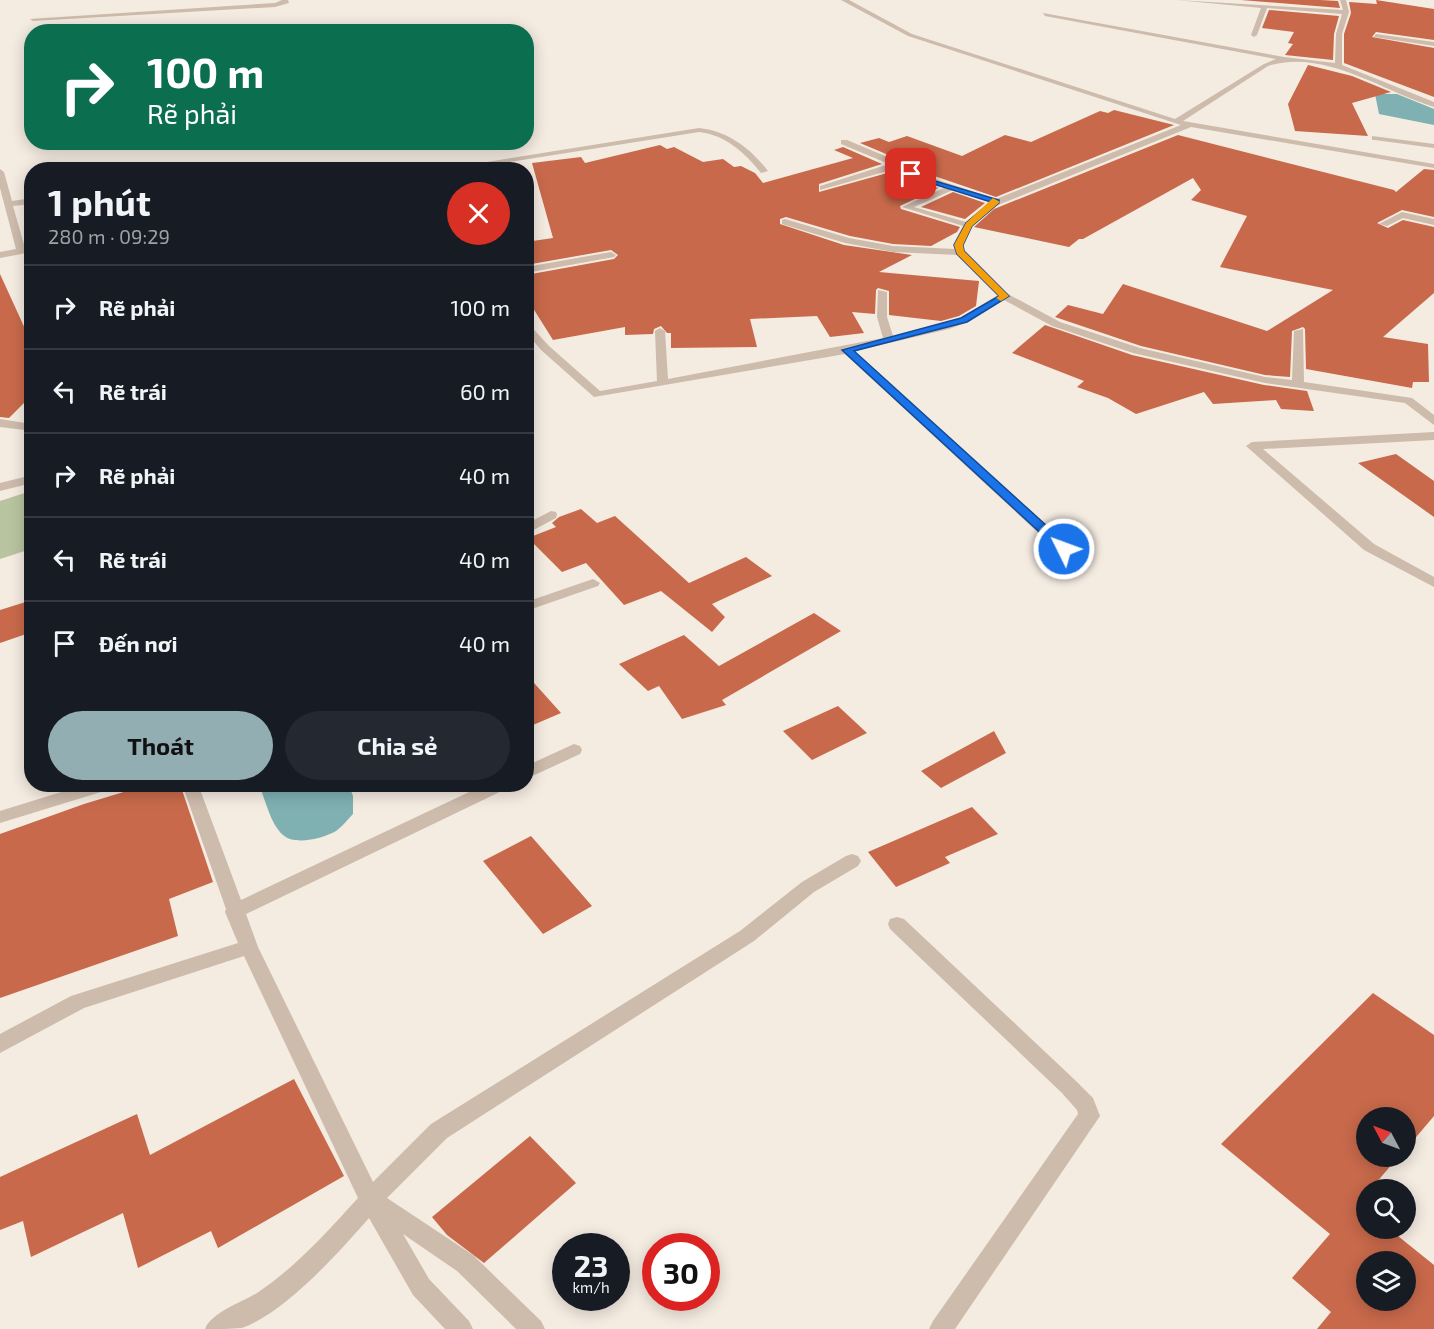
<!DOCTYPE html>
<html lang="vi">
<head>
<meta charset="utf-8">
<style>
  body { margin:0; font-family:"Exo 2",sans-serif; background:#242831; color:#f1f3f6; height:100vh; display:flex; flex-direction:column; font-size:22px; white-space:nowrap }
  * { box-sizing:border-box; margin:0 }
  p { font-size:20px; color:#9ea1a6 }
  .icon { flex:none; width:33px; height:33px; fill:none; stroke:currentColor; stroke-width:2; stroke-linecap:round; stroke-linejoin:round }
  .map { position:relative; flex:1; overflow:hidden }
  .drawer { position:absolute; left:24px; top:162px; width:510px; height:630px; display:flex; flex-direction:column; background:#171b24; border-radius:24px; box-shadow:0 3px 15px #0003 }
  .drawer>* { flex:none }
  .guide { position:absolute; left:24px; top:24px; width:510px; height:126px; border-radius:24px; box-shadow:0 3px 15px #0003; background:#0b6e4f; color:#fff; overflow:hidden }
  .needle { width:39px; rotate:311deg }
  .fabs { position:absolute; left:1356px; top:1107px; display:grid; gap:12px }
  .fabs a { display:grid; place-items:center; width:60px; height:60px; border-radius:50%; background:#171b24; box-shadow:0 3px 15px #0003; font-size:30px }
  .speed { position:absolute; left:552px; top:1233px; display:flex; gap:12px; font-size:30px; font-weight:700; text-align:center }
  .speed>* { display:grid; place-content:center; width:78px; height:78px; border-radius:50%; background:#171b24; box-shadow:0 3px 15px #0003; line-height:1 }
  .speed small { font-size:15px; font-weight:400 }
  .speed .limit { border:9px solid #d22; background:#fff; color:#111 }
  .pin { position:absolute; display:grid; place-items:center; width:51px; height:51px; color:#fff; margin:-26px; border-radius:12px; box-shadow:0 3px 9px #0006 }
  .me { position:absolute; width:66px; margin:-33px; rotate:312deg; stroke-linejoin:round; filter:drop-shadow(0 0 4px #0008) }
  .turn { display:flex; align-items:center; gap:21px; height:126px; padding:0 24px; font-size:27px }
  .turn .icon { width:78px; height:78px; stroke-width:2.5 }
  .turn b { display:block; font-size:42px; line-height:51px }
  .round { display:grid; place-items:center; flex:none; width:63px; height:63px; border-radius:32px; background:#242831 }
  .summary { display:flex; align-items:center; justify-content:space-between; height:102px; padding:0 24px }
  h1 { font-size:36px; font-weight:700; line-height:45px }
  .button { display:flex; gap:12px; margin-top:auto; padding:12px 24px }
  .button a { flex:1; height:69px; border-radius:36px; background:#92aeb2; color:#111; font-size:24px; font-weight:700; line-height:69px; text-align:center }
  .button a+a { background:#242831; color:#f1f3f6 }
  ul { padding:0; list-style:none }
  li { display:flex; align-items:center; gap:18px; height:84px; padding:0 24px; border-top:2px solid #363941 }
  li div { flex:1 }
  li b { display:block; font-size:22px }
  li em { font-style:normal }
  .map>svg:first-child { display:block }
  .green { fill:#b8c4a0 }
  .water { fill:#7fb0b2 }
  .building { fill:#c8694b; fill-rule:evenodd }
  .lines { fill:none; stroke-linecap:round; stroke-linejoin:round }
  .street { fill:#cdbbac; fill-rule:evenodd }
  .route { fill:#1a73e8; stroke:#114b97; stroke-width:1.5 }
  .slow { fill:#f59e0b }
</style>
</head>
<body>
<div class="map">
<svg width="1434" height="1329" viewBox="0 0 1434 1329">
  <rect width="100%" height="100%" fill="#f4ebe1"/>
  <path class="green" d="M31 491V549L0 559V501Z"/>
  <path class="water" d="M1375 94H1397L1434 109V125L1379 114Z
    M259 785H349L353 796V814C348 819 342 827 336 831 324 838 295 846 283 835 270 823 266 801 259 785Z"/>
  <path class="building" d="M1241 0H1320L1338 1 1340 8Z
    M1376 0 1434 9V40L1376 32 1372 37 1434 48V97L1344 63V34L1351 13 1349 2 1377 4Z
    M1269 10 1339 16 1334 34 1333 60 1285 55 1293 44 1288 43 1294 32 1262 28Z
    M1308 65 1352 76 1391 92 1352 103 1368 136 1295 131 1288 104Z
    M1114 110 1174 125 996 197 899 164 898 159 860 143 879 138 889 142 907 136 962 156 1005 135 1031 142 1100 111 1108 113Z
    M1178 135 1394 190 1396 192 1424 169 1434 170V217L1402 210 1377 223 1388 228 1403 220 1434 227V293L1383 337 1428 344 1429 382H1413L1412 388 1306 369 1305 329 1303 327 1292 331 1290 377 1265 375 1141 346 1055 317 1068 305 1103 314 1123 284 1267 331 1333 290 1220 267 1247 216 1191 200 1201 190 1193 178 1083 239H1079L1069 247 974 227 994 209Z
    M660 145 667 149 674 147 703 162 723 159 734 167 741 166 755 173 763 183 853 158 834 150 843 147 882 164 819 184V192L891 172 938 188 900 206 901 209 960 227 957 232 931 246 893 244 850 236 786 217 780 219V224L844 245 912 255 879 272 979 281 976 306 959 316 941 321 889 315V291L878 288 876 290 875 314 852 312 864 333 830 337 817 316 750 319 757 347 671 348V333H667L661 326 654 329 653 334 625 335V327L553 340 526 297V275L614 259 618 255 611 250 526 265V242L553 238 532 163 581 157 585 163Z
    M953 192 985 203 965 219 921 207Z
    M0 274 32 344V395L9 418 0 417Z
    M1045 325 1132 355 1264 385 1307 391 1314 411 1281 409 1276 400 1213 404 1204 392 1136 414 1108 398 1077 387 1084 381 1012 353Z
    M1396 454 1434 481V517L1358 463Z
    M581 509 597 523 615 516 689 583 746 557 772 576 712 604 725 617 712 632 661 591 624 605 586 563 562 572 528 538 556 527 552 523 559 517Z
    M32 600V632L0 643V610Z
    M814 613 841 631 722 700 726 705 682 719 659 686 648 691 619 664 684 635 719 666Z
    M526 674 561 713 526 728Z
    M838 706 867 733 812 760 783 731Z
    M994 731 1006 753 941 788 921 771Z
    M150 784H180L213 882 169 899 178 936 0 998V834L84 804Z
    M972 807 998 834 945 857 950 863 896 887 868 852Z
    M531 836 592 906 543 934 483 861Z
    M1373 993 1434 1035V1116L1406 1149V1118H1366V1156H1399L1370 1190H1366L1357 1204 1366 1211V1228H1388L1434 1265V1329H1317L1331 1312 1292 1278 1330 1234 1221 1144ZM1366 1262H1406V1300H1366Z
    M294 1079 344 1176 218 1248 211 1231 138 1268 123 1213 31 1257 23 1221 0 1230V1177L137 1114 150 1155Z
    M530 1136 576 1183 484 1263 447 1235 432 1217Z"/>
  <g class="lines">
    <path class="street" d="M282 0H288L289 3 275 7 33 21 30 19 275 3Z
      M841 0H849L912 34 1175 119 1264 64 1276 59 1045 16 1043 13 1284 57 1335 63 1336 34 1342 14 1267 8 1257 35 1254 37 1251 35 1261 8 1176 0 1343 10 1340 0H1346L1349 12 1342 34V65L1434 102V107C1383 91 1323 48 1268 66L1183 121 1434 164V168L1191 127 993 207 972 226 963 245 965 251 1008 294 1060 322 1140 348 1265 377 1292 380 1294 331 1303 329 1304 382 1412 398 1434 415V425L1405 403 1265 383 1133 353 1052 326 1004 300 968 322 949 329 855 351 1069 546 1071 549 1064 553 1059 552 845 354 594 397 541 350 526 332V321L549 346 600 391 657 381 655 331 660 328 665 331 668 379 883 338 877 317 878 290 887 292V317L893 336 960 318 998 295 958 255 893 252 845 243 782 224V220L785 219 849 238 893 246 955 249 953 245 963 226 902 207 944 188 891 170 820 190V186L889 164 841 144V140H847L897 161 896 166 996 199 1181 125 908 36ZM953 190 989 202 966 222 914 207Z
      M1376 34 1434 42V46L1374 37Z
      M699 128C728 131 750 148 768 171L761 173C745 153 726 135 699 132L460 170H437Z
      M1372 136 1434 144V148L1375 140H1372Z
      M0 169 4 172 12 201 32 198V204L13 206 25 248H32V252L0 258V252L16 249 0 188Z
      M1402 212 1434 219V225L1403 218 1387 226 1379 224Z
      M611 252 616 255 614 257 526 273V267Z
      M0 419 32 424V431L0 427Z
      M1434 432V440L1263 449 1374 544 1434 577V587L1364 550 1246 446 1252 442Z
      M32 475V483L0 491V483Z
      M551 511 556 512 557 515 556 518 526 534V524Z
      M593 579 600 583 598 586 526 611V602Z
      M574 744 580 746 582 750 580 754 526 779V766Z
      M87 784H116L114 788 0 823V811Z
      M182 784H198L241 900 486 784H510L508 788 246 914 258 947 373 1182 431 1124 740 931 802 882 846 856 852 854 858 856 861 861 858 866 814 892 754 941 447 1138 387 1198 473 1255 541 1321 545 1329H516L457 1271 403 1234 429 1279 469 1321 473 1329H445L413 1295 369 1218C338 1253 286 1312 242 1328 232 1329 216 1329 205 1329 212 1312 241 1303 257 1293 296 1267 327 1232 358 1198L244 956 84 1008 0 1053V1034L71 996 238 943 225 912 226 909Z
      M897 917 904 919 1076 1081 1093 1098 1100 1116 955 1329H929L933 1321 1078 1114 1077 1110 1062 1093 890 929 888 924 890 919Z"/>
  </g>
  <path class="route" d="M908 173 999 200V203L972 226 963 245 964 251 1009 296 967 322 854 351 1069 546V551H1060L842 350 961 318 999 296 957 254 954 245 966 223 991 202 908 176Z"/>
  <path class="slow" d="M993 198 1000 202 972 226 963 245 964 251 1009 296 1001 301 996 298 999 296 957 254 954 245 966 223Z"/>
</svg>
<div class="fabs">
<a><svg class="needle" viewBox="-14 -14 28 28"><path d="M0-13l5 13h-10z" fill="#e53935"/><path d="M0 13l5-13h-10z" fill="#9ea1a6"/></svg></a>
<a><svg class="icon" aria-label="search" viewBox="0 0 24 24"><circle cx="10" cy="10" r="6"/><path d="M15 15l6 6"/></svg></a>
<a><svg class="icon" aria-label="layers" viewBox="0 0 24 24"><path d="M12 4l9 5-9 5-9-5zM3 14l9 5 9-5"/></svg></a>
</div>
<div class="speed"><div>23<small>km/h</small></div><div class="limit">30</div></div>
<div class="pin" style="left:911px;top:174px;background:#d93025"><svg class="icon" aria-label="arrive" viewBox="0 0 24 24"><path d="M6 21V4h12l-3 4 3 4H6"/></svg></div>
<svg class="me" style="left:1064px;top:549px" viewBox="-20 -20 40 40"><circle r="17" fill="#1a73e8" stroke="#fff" stroke-width="3"/><path d="M0-11L8 9 0 5-8 9z" fill="#fff"/></svg>
<div class="guide">
<div class="turn"><svg class="icon" aria-label="right" viewBox="0 0 24 24"><path d="M7 20v-9h11M14 6l5 5-5 5"/></svg><div><b>100 m</b>Rẽ phải</div></div>
</div>
<section class="drawer">
<div class="summary"><div><h1>1 phút</h1><p>280 m · 09:29</p></div><a class="round" style="background:#d93025;color:#fff"><svg class="icon" aria-label="close" viewBox="0 0 24 24"><path d="M6 6l12 12M18 6L6 18"/></svg></a></div>
<ul>
<li><svg class="icon" aria-label="right" viewBox="0 0 24 24"><path d="M7 20v-9h11M14 6l5 5-5 5"/></svg><div><b>Rẽ phải</b></div><em>100 m</em></li>
<li><svg class="icon" aria-label="left" viewBox="0 0 24 24"><path d="M17 20v-9H6M10 6l-5 5 5 5"/></svg><div><b>Rẽ trái</b></div><em>60 m</em></li>
<li><svg class="icon" aria-label="right" viewBox="0 0 24 24"><path d="M7 20v-9h11M14 6l5 5-5 5"/></svg><div><b>Rẽ phải</b></div><em>40 m</em></li>
<li><svg class="icon" aria-label="left" viewBox="0 0 24 24"><path d="M17 20v-9H6M10 6l-5 5 5 5"/></svg><div><b>Rẽ trái</b></div><em>40 m</em></li>
<li><svg class="icon" aria-label="arrive" viewBox="0 0 24 24"><path d="M6 21V4h12l-3 4 3 4H6"/></svg><div><b>Đến nơi</b></div><em>40 m</em></li>
</ul>
<div class="button"><a>Thoát</a><a>Chia sẻ</a></div>
</section>
</div>
</body>
</html>
